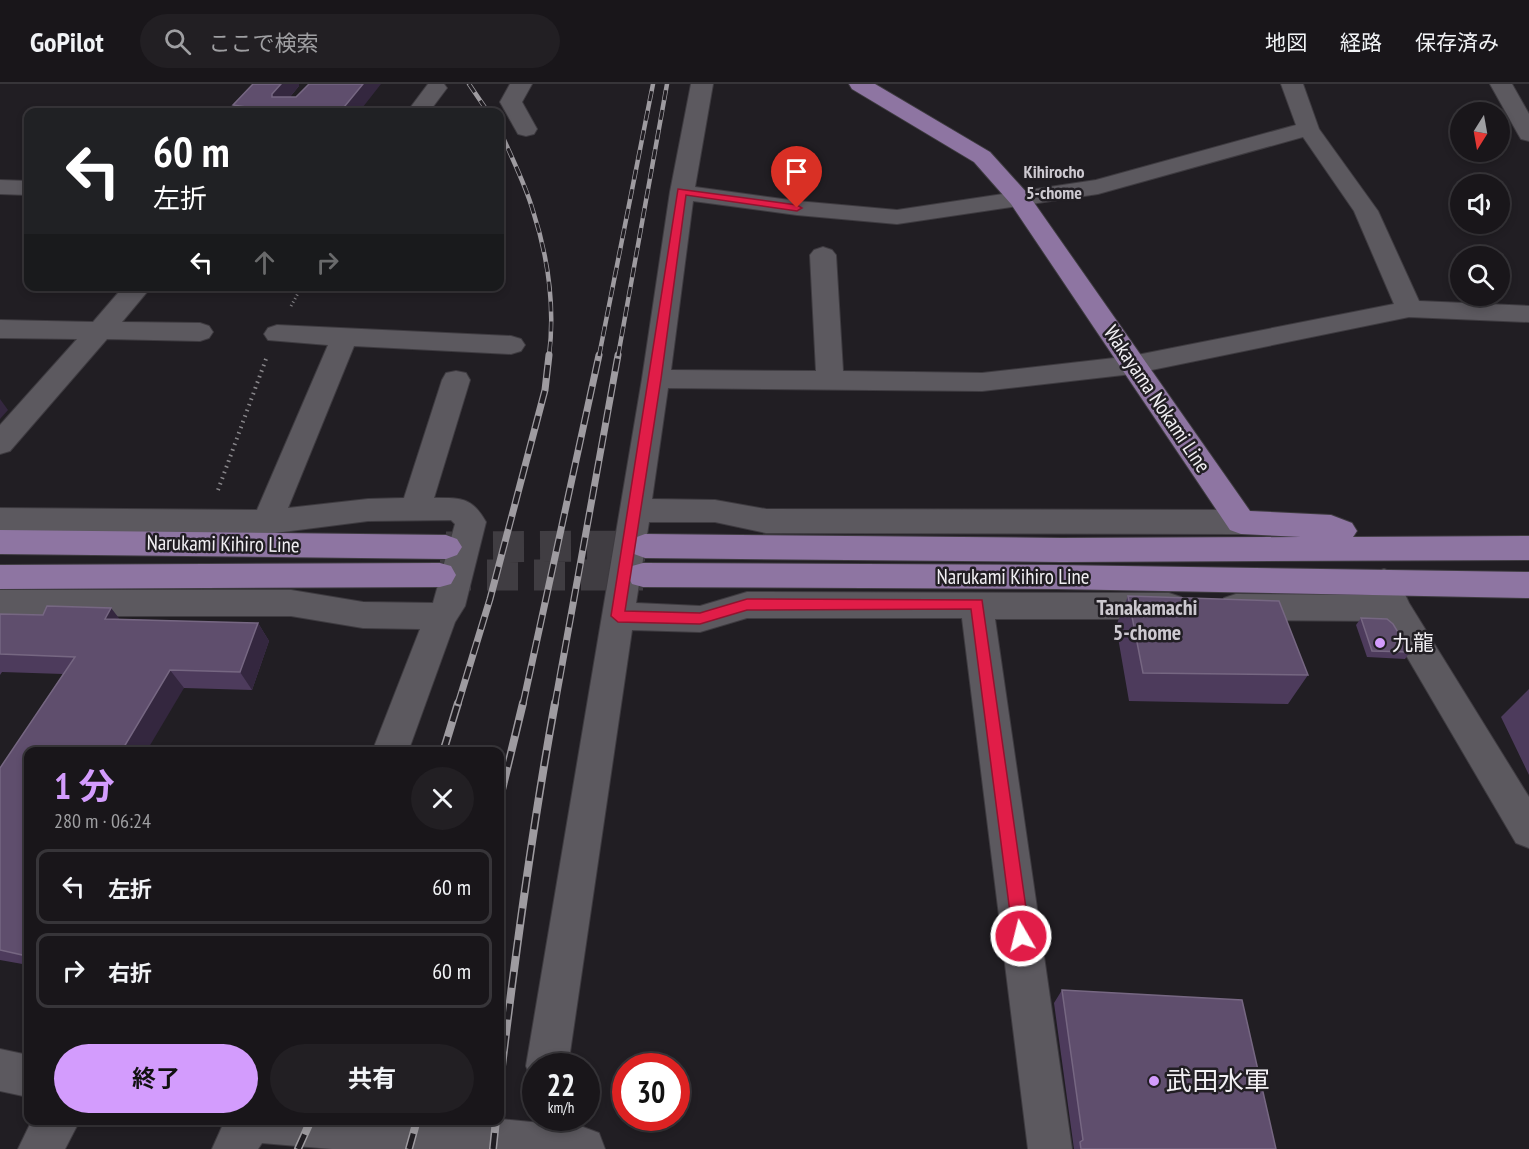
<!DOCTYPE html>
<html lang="ja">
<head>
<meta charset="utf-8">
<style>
  body { margin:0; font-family:"PT Sans Narrow","Noto Sans JP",sans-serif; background:#221f23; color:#f1f3f6; height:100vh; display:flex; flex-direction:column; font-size:22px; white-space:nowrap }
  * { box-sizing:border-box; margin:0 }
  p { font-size:20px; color:#9f9fa2 }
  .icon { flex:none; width:33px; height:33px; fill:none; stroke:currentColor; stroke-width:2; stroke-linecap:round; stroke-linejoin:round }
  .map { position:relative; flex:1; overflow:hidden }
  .side { position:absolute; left:24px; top:663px; width:480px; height:378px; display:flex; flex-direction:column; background:#19161a; border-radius:12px; box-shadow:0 3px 9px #0003,0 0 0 2px #373539 }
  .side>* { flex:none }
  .banner { position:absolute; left:24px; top:24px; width:480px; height:183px; border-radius:12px; box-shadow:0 3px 9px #0003,0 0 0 2px #373539; background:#202124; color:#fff; overflow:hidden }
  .needle { width:39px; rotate:191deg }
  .buttons { position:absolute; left:1450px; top:18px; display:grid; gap:12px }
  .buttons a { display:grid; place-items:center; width:60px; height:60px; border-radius:50%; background:#19161a; box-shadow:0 3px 9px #0003,0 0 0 2px #373539; font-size:30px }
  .speed { position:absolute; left:522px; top:969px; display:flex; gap:12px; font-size:30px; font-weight:700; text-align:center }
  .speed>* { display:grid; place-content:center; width:78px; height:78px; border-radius:50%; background:#19161a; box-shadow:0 3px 9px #0003,0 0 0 2px #373539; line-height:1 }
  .speed small { font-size:15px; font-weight:400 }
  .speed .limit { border:9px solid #d22; background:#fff; color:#111 }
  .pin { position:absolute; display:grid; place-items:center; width:51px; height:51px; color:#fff; margin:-62px -26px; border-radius:50% 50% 50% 0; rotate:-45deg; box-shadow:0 0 6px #0007 }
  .pin .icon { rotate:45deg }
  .me { position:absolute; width:66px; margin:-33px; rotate:352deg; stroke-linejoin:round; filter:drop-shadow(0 0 4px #0008) }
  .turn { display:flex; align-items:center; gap:21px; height:126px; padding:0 30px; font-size:27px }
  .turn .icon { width:78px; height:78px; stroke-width:2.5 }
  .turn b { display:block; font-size:42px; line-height:51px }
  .lanes { display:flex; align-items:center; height:57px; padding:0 30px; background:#0003; justify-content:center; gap:30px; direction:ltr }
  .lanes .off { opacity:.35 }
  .round { display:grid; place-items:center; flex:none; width:63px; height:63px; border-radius:32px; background:#221f23 }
  .summary { display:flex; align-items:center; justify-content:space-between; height:102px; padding:0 30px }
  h1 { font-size:36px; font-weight:700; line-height:45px; color:#d39cfd }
  .primary-button { display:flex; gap:12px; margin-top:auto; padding:12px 30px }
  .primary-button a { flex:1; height:69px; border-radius:36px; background:#d39cfd; color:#111; font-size:24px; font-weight:700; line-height:69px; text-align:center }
  .primary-button a+a { background:#221f23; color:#f1f3f6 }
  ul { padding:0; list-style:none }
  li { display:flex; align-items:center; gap:18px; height:75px; margin:0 12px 9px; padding:0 18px; border:3px solid #373539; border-radius:12px }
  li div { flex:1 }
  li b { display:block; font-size:22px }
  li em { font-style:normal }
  header { display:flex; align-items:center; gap:36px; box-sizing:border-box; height:84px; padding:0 30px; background:#19161a; border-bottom:2px solid #373539 }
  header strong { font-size:28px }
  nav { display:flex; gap:33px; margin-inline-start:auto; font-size:21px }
  .search { width:420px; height:54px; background:#221f23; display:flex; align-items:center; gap:15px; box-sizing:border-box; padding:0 21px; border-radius:33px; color:#9f9fa2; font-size:22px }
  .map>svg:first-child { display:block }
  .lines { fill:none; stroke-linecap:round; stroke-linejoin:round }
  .major-tunnel { stroke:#403d42; stroke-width:31; stroke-dasharray:31 16; stroke-linecap:butt }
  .minor-casing { stroke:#3e3b40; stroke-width:2 }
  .major-casing { stroke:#3e3b40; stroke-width:2 }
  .path-far1 { stroke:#89878b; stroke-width:3; stroke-dasharray:1 3; stroke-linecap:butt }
  .path { stroke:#89878b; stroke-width:4; stroke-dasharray:1.5 4.5; stroke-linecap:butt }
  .minor { fill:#5c595f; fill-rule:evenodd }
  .major { fill:#8e75a2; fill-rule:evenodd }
  .rail-far2-casing { stroke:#9e9ba0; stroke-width:4.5 }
  .rail-far1-casing { stroke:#9e9ba0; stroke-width:7 }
  .rail-casing { stroke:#9e9ba0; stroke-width:8 }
  .rail-far2 { stroke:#211e23; stroke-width:3; stroke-dasharray:10; stroke-linecap:butt }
  .rail-far1 { stroke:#211e23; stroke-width:4.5; stroke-dasharray:13; stroke-linecap:butt }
  .rail { stroke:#211e23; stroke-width:5; stroke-dasharray:16; stroke-linecap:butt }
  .wall { fill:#4d3b5c }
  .shaded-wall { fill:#34273f }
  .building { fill:#5f4e6d; stroke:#766782; stroke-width:1.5 }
  .route { fill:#e11d48; stroke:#92132f; stroke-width:1.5 }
  .poi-dot { fill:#d39cfd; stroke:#211e23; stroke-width:2 }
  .labels { text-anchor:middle; stroke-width:5; stroke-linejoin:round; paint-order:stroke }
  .far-neighbourhood-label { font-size:18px; font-weight:bold; fill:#cdc9d0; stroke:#211e23 }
  .street-label { font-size:21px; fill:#f1eff3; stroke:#211e23 }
  .poi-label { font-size:21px; fill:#f1eff3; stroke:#211e23; text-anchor:start }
  .neighbourhood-label { font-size:22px; font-weight:bold; fill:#cdc9d0; stroke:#211e23 }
  .near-poi-label { font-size:26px; fill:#f1eff3; stroke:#211e23; text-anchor:start }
</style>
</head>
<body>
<header>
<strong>GoPilot</strong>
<div class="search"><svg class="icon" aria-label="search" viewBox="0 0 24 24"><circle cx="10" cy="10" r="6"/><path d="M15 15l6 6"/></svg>ここで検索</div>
<nav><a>地図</a><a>経路</a><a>保存済み</a></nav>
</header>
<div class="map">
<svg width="1529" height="1065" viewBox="0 0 1529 1065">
  <rect width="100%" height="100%" fill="#211e23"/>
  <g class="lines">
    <path class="major-tunnel" d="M446 463 645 462
      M440 491H643"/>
    <defs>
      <path id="minor" d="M428 0H444L447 4 429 28H407Z
        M510 0H532L522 18 537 45 534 50 526 52 518 50 500 18Z
        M691 0H713L695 103 797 117 897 126 1096 96 1296 41 1281 0H1303L1319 45 1378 127 1419 217 1529 222V238L1409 233 1132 290 982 307 668 304 652 415 715 416 766 425 1241 426 1252 430 1256 438 1252 446 1241 450 766 449 715 438H649L636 519 700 522 747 508 1169 509 1181 513 1185 522 1181 531 1169 535H995L1072 1065H1028L962 534H747L700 548 632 546 568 982H536V999L532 997 526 982 642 295 670 108ZM1303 53 1354 127 1394 220 1132 272 982 289 843 287 836 171 832 166 823 163 814 166 810 171 816 287 671 286 693 117 797 131 897 140 1098 110Z
        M1490 0H1512L1529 30V57L1521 55 1518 50Z
        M0 96 28 97V111L0 110Z
        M124 202H152L122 238 200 239 209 242 213 248 209 254 200 257 107 255 10 367 0 370V341L77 255 0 254V236L93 238Z
        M277 241 511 252 521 255 525 261 521 267 511 270 354 262 288 424 368 415 404 414 442 296 446 289 456 287 466 289 470 296 434 414C461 414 472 413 486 438L465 522 455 538 408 668H372L420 545 363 544 291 532H0V506H291L363 518 433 519 455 440 451 436 368 437 267 450 0 448V424L257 426 328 261 268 256 264 250 268 244Z
        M1384 485 1395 489 1409 519 1529 713V764L1516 759 1386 537 1236 536 1224 532 1220 523 1224 514 1236 510 1373 511 1368 498 1373 489Z
        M0 965 28 971V1013L0 1007Z
        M500 1035 583 1043 599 1049 605 1065H332L262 1059 258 1065H212L225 1036Z
        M32 1036H80L65 1065H18Z"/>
      <path id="major" d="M849 0H875L990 68 1028 110 1250 427 1331 431 1352 439 1357 447 1353 453 1529 452V476L1061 478 645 474 634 470 629 462 634 454 645 450 1061 454 1301 453 1241 450 1230 446 1011 120 974 78 852 5Z
        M0 446 446 451 457 455 462 463 457 471 446 475 0 470Z
        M440 479 451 482 456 491 451 500 440 503 0 505V481Z
        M643 479 1056 481 1529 488V514L1056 505 643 503 632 500 627 491 632 482Z"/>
    </defs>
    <use href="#minor" class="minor-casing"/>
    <use href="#major" class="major-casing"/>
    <path class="path-far1" d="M291 222 302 202"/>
    <path class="path" d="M218 406 266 275"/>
    <use href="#minor" class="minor"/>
    <use href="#major" class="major"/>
    <defs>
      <path id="rail-far2" d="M469 0 488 28
        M500 46C511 73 525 99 533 127 548 173 555 224 549 272
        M599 272 653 0
        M618 272 667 0"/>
      <path id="rail-far1" d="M458 620 490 515 545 306 549 271
        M523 620 599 271
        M555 620 618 271"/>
      <path id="rail" d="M443 668 458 619
        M500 714 523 619
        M500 999C515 872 532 745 555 619
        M298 1065 311 1036
        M409 1065 417 1036
        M493 1065 496 1036"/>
    </defs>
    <use href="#rail-far2" class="rail-far2-casing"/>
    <use href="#rail-far1" class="rail-far1-casing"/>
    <use href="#rail" class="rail-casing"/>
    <use href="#rail-far2" class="rail-far2"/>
    <use href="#rail-far1" class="rail-far1"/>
    <use href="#rail" class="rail"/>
  </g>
  <path class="wall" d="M299 2 290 13 359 28H235L233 21Z
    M1128 512 1308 591 1288 620 1129 617 1116 542Z
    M111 524 119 535 258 539 269 557 252 606 184 604 28 668V881L0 876V684L63 590 2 588 0 591V530L43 531Z
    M1361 534 1410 568 1405 575 1367 573 1356 541Z
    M1529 605V691L1501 633Z
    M1062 906 1276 1065H1074L1054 919Z"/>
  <path class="shaded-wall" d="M281 0H299V2L278 27 272 13V10Z
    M363 0H381L359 28H340Z
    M0 315 8 326 0 335Z
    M111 524 125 542 105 535Z
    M258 539 269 557 252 606 240 588Z
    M170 586 184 604 146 668H121Z"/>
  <path class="building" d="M253 0H281L272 10V13H296L309 0H363L340 28H279L233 21Z
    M1128 512 1279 517 1308 591 1143 589Z
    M47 522 111 524 105 535 258 539 240 588 170 586 121 668H28V869L27 872 0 866V684L75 573 0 570V530L43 531Z
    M1361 534 1387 535 1393 540 1410 568 1372 567Z
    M1062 906 1242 916 1276 1065H1081L1080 1058 1083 1056Z"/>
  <path class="route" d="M678 105 797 121 802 124 797 127 686 111 661 295 625 527 700 529 747 515 982 516 1030 852 1027 857 1021 860 1015 857 1013 852 971 525 747 526 700 540 618 538 611 532Z"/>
  <g class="poi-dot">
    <circle cx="1380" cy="559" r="6"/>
    <circle cx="1154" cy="997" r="6"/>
  </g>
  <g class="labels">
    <g class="far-neighbourhood-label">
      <text x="1054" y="94">Kihirocho<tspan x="1054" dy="21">5-chome</tspan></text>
    </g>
    <g class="street-label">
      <text transform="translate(1157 315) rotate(56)" y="7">Wakayama Nokami Line</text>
      <text transform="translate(223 460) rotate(1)" y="7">Narukami Kihiro Line</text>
      <text x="1013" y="500">Narukami Kihiro Line</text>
    </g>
    <g class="poi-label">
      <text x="1392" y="566">九龍</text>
    </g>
    <g class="neighbourhood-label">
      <text x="1147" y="531">Tanakamachi<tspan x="1147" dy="25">5-chome</tspan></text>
    </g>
    <g class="near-poi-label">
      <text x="1166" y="1006">武田水軍</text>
    </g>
  </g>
</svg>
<div class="buttons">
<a><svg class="needle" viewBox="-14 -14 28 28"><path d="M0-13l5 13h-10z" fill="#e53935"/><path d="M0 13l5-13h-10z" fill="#9f9fa2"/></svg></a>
<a><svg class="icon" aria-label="sound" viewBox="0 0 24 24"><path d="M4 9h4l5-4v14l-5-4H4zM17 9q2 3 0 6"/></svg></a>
<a><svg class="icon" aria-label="search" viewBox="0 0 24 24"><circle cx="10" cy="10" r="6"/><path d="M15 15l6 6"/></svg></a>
</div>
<div class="speed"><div>22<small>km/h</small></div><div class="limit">30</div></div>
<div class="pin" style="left:797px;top:124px;background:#d93025"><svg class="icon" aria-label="arrive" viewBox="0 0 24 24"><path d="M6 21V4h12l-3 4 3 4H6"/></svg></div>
<svg class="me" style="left:1021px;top:852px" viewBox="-20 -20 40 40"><circle r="17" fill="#e11d48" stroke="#fff" stroke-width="3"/><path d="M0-11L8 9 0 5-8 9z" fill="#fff"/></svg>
<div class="banner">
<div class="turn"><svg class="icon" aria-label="left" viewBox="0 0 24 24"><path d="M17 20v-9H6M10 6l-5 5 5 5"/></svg><div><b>60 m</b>左折</div></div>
<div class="lanes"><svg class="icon" aria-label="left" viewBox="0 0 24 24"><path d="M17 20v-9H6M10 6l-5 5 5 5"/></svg><svg class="icon off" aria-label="ahead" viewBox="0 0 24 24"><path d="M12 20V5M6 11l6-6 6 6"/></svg><svg class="icon off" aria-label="right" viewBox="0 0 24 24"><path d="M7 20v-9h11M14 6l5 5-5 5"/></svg></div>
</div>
<section class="side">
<div class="summary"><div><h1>1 分</h1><p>280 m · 06:24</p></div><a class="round"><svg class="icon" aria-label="close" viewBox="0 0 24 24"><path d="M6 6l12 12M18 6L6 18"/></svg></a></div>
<ul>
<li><svg class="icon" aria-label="left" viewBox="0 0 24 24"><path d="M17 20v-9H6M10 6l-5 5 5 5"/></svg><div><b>左折</b></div><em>60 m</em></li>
<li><svg class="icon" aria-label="right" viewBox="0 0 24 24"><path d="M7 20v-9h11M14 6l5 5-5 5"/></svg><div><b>右折</b></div><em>60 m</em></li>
</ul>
<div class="primary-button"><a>終了</a><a>共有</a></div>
</section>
</div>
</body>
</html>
